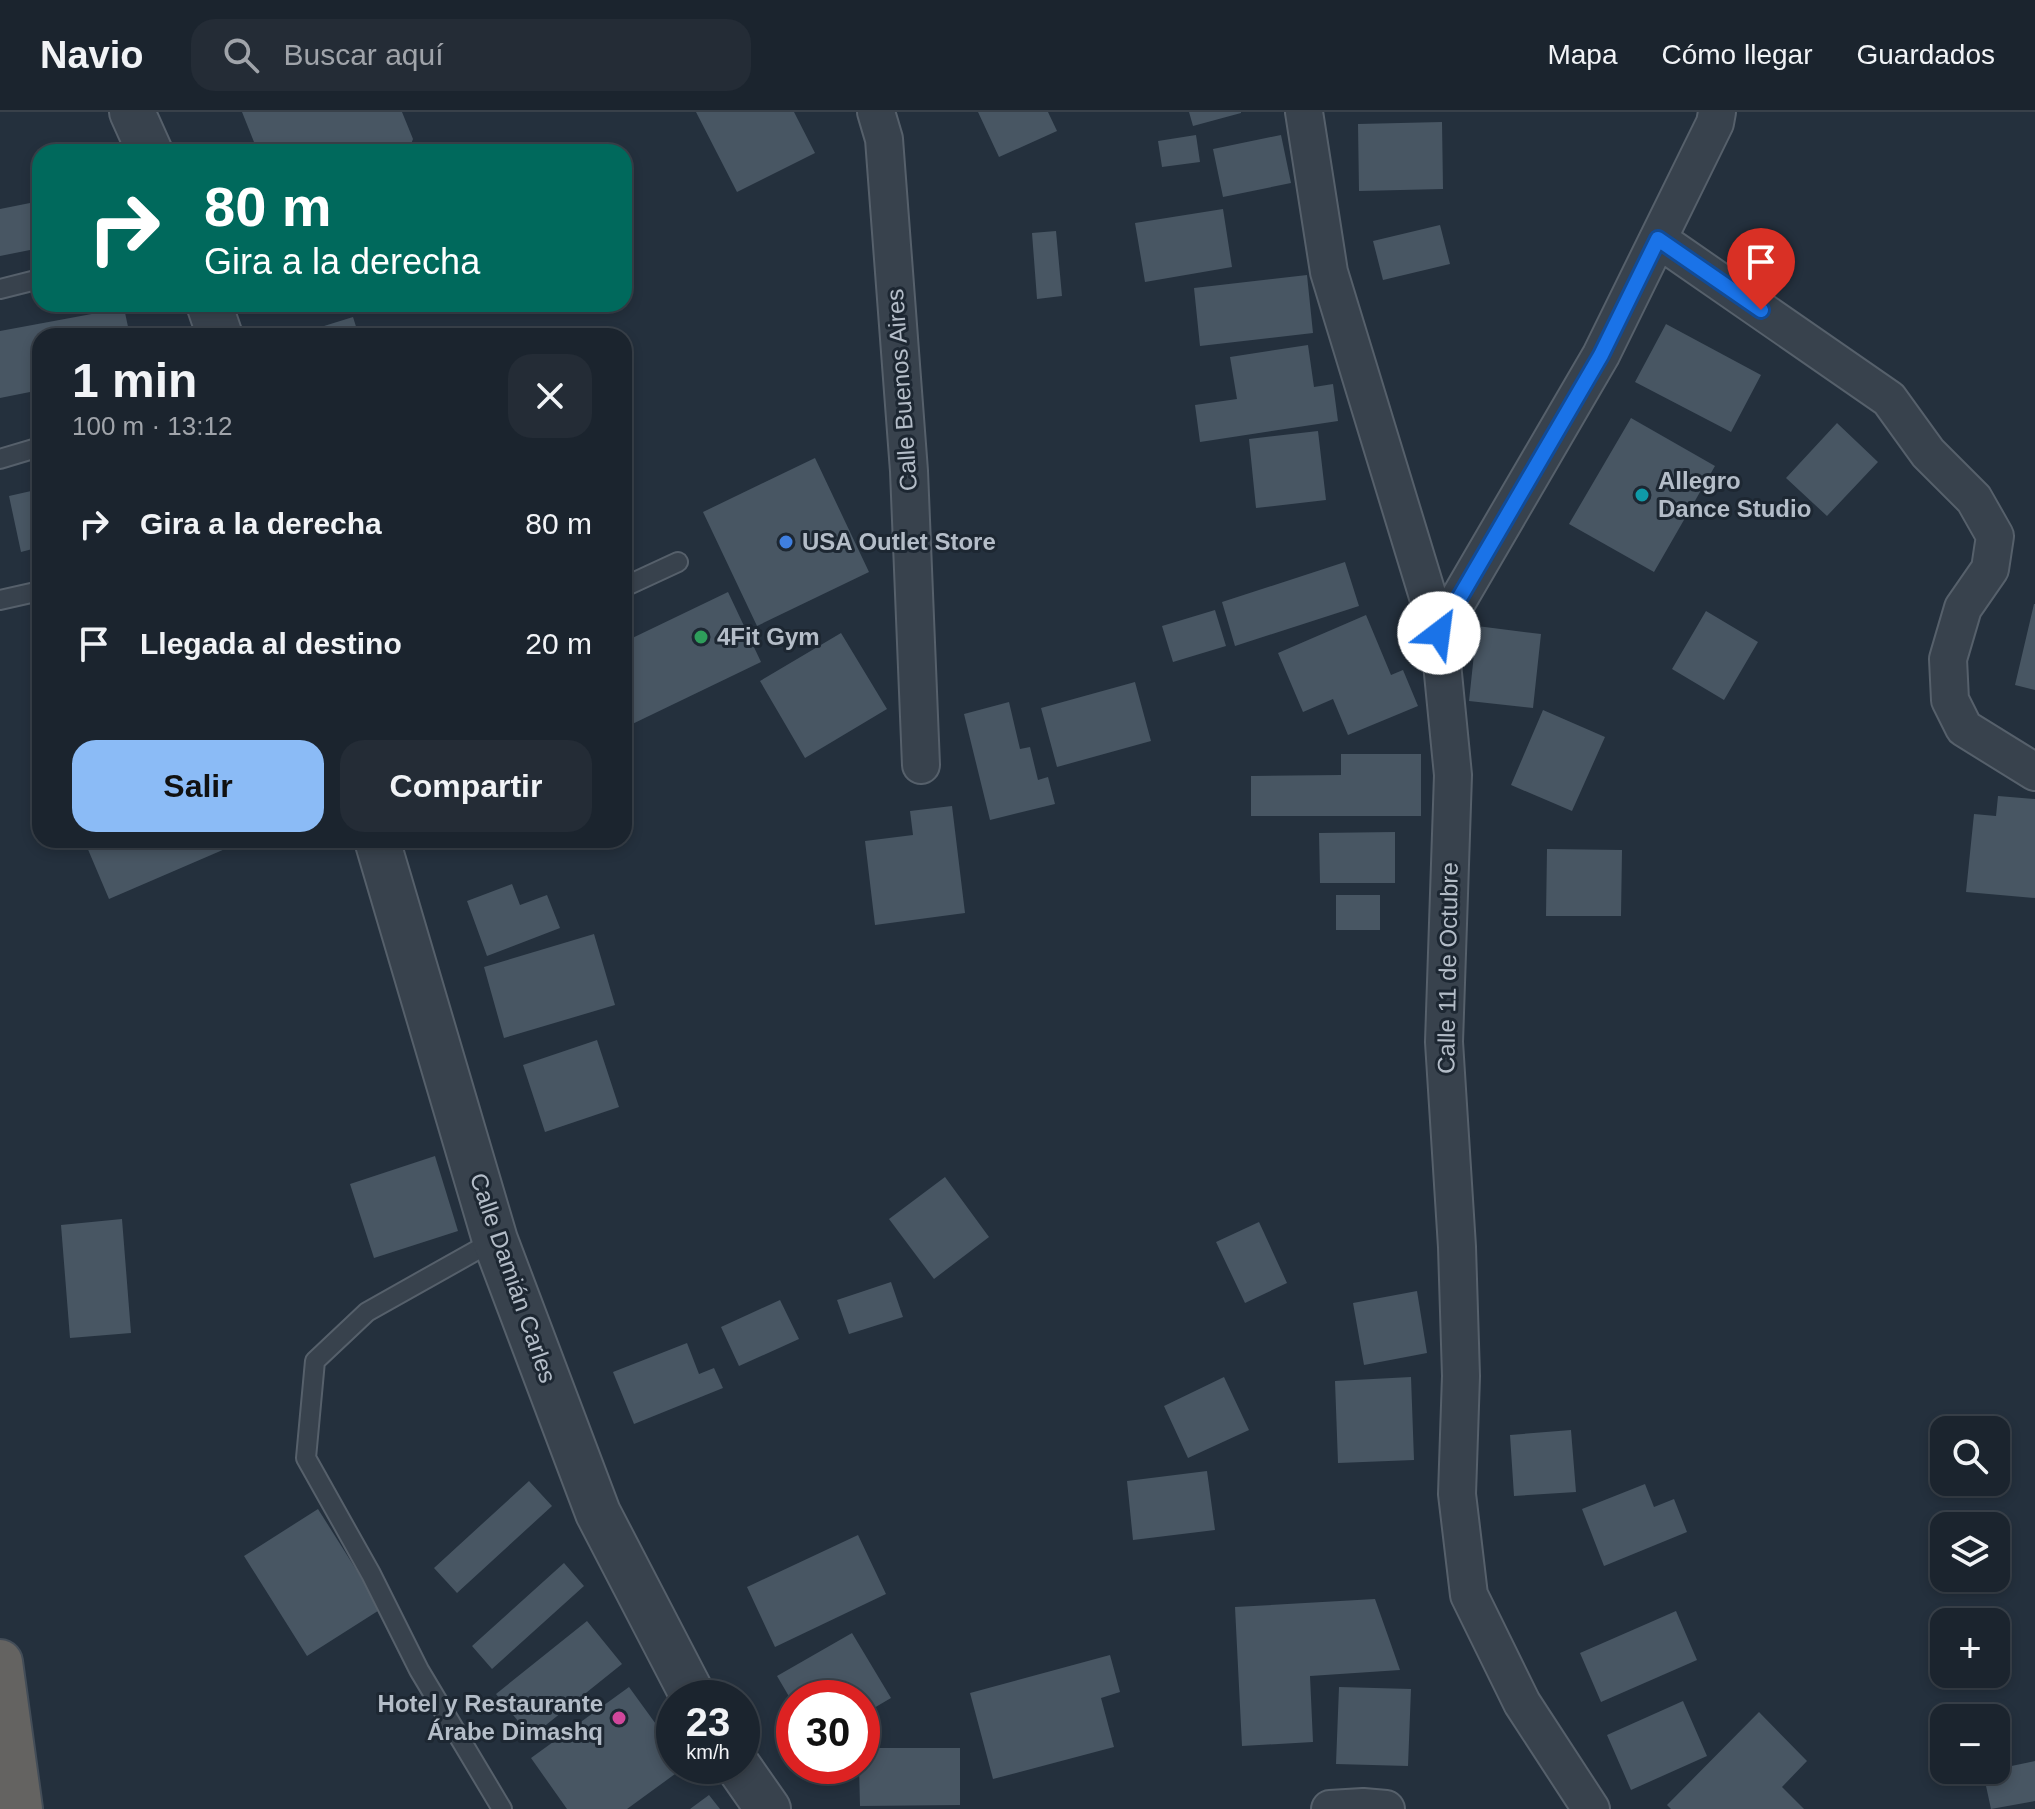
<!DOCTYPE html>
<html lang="es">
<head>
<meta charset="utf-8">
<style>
  body { margin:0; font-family:Helvetica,sans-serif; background:#242c36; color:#f1f3f6; height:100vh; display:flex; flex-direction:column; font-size:30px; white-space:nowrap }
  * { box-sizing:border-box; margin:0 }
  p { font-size:26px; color:#a0a4aa }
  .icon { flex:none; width:44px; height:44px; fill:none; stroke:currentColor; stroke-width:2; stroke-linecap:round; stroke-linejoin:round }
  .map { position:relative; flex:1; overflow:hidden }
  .details { position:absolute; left:32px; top:216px; width:600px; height:520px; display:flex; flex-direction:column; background:#1b242e; border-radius:24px; box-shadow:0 4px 12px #0003,0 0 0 2px #39414a }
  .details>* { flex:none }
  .banner { position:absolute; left:32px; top:32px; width:600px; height:168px; border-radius:24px; box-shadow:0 4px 12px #0003,0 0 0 2px #39414a; background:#00695c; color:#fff; overflow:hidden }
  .buttons { position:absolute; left:1930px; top:1304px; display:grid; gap:16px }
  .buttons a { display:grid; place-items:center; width:80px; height:80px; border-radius:16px; background:#1b242e; box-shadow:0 4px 12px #0003,0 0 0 2px #39414a; font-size:40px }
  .speed { position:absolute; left:656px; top:1568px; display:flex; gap:16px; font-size:40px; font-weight:700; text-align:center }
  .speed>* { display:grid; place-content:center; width:104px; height:104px; border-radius:50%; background:#1b242e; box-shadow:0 4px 12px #0003,0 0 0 2px #39414a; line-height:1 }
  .speed small { font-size:20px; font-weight:400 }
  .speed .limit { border:12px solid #d22; background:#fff; color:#111 }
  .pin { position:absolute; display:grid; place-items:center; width:68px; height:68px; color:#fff; margin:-82px -34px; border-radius:50% 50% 50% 0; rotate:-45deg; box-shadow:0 0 8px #0007 }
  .pin .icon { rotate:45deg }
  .me { position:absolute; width:88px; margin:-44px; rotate:30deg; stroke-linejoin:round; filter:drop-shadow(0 0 6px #0008) }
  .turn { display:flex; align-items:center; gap:28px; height:168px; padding:0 40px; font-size:36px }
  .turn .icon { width:104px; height:104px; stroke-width:2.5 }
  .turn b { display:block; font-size:56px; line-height:68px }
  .round { display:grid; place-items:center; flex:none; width:84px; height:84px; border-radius:24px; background:#242c36 }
  .summary { display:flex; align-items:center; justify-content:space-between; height:136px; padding:0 40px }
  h1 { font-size:48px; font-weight:600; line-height:60px }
  .cta { display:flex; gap:16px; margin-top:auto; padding:16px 40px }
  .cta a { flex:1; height:92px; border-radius:24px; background:#8bbbf6; color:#111; font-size:32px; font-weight:600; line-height:92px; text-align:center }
  .cta a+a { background:#242c36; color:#f1f3f6 }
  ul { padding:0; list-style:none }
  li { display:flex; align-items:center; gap:24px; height:120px; padding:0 40px }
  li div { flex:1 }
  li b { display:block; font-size:30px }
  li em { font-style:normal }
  header { display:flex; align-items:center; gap:48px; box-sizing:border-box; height:112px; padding:0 40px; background:#1b242e; border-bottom:2px solid #39414a }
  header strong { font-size:38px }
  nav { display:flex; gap:44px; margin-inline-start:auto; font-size:28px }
  .search { width:560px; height:72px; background:#242c36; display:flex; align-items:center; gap:20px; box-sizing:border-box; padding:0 28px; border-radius:24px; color:#a0a4aa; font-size:30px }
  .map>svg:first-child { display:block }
  .building { fill:#485663 }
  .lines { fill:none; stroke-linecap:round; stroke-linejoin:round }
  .service-casing { stroke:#56606b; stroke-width:22 }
  .minor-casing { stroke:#56606b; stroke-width:40 }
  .tertiary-casing { stroke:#56606b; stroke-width:48 }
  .trunk-casing { stroke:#434d58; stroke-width:48 }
  .service { stroke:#38424d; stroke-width:18 }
  .minor { stroke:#38424d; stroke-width:36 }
  .tertiary { stroke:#38424d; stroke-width:44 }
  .trunk { stroke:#646361; stroke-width:44 }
  .route-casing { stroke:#114b97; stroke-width:20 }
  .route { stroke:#1a73e8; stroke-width:14 }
  .culture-dot { fill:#0f9aa8; stroke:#1d2732; stroke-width:3 }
  .shop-dot { fill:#3f7fe0; stroke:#1d2732; stroke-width:3 }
  .leisure-dot { fill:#2e9e5b; stroke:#1d2732; stroke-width:3 }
  .hotel-dot { fill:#d1479c; stroke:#1d2732; stroke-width:3 }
  .labels { text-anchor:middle; stroke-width:6; stroke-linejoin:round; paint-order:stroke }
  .street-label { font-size:24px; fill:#b4bdc8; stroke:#1d2732 }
  .poi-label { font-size:24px; font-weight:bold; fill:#b4bdc8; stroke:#1d2732; text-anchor:start }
</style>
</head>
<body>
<header>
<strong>Navio</strong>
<div class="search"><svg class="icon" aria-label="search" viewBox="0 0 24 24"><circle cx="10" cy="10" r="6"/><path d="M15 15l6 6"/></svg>Buscar aquí</div>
<nav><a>Mapa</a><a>Cómo llegar</a><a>Guardados</a></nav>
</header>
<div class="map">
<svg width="2035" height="1697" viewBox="0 0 2035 1697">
  <rect width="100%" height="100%" fill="#24303d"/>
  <path class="building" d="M242 0H402L413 27 408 40H258Z
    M696 0H794L815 41 737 80Z
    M978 0H1048L1057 19 999 45Z
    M1189 0H1241V1L1193 14Z
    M1442 10 1443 77 1359 79 1358 12Z
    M1196 23 1200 50 1162 55 1158 29Z
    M1281 23 1291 71 1223 85 1213 37Z
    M40 89V136L0 144V97Z
    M1223 97 1232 155 1145 170 1135 111Z
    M1440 113 1450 152 1383 168 1373 129Z
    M1056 119 1062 184 1037 187 1032 121Z
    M1307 163 1313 221 1200 234 1194 176Z
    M124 196 130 224H40V278L0 286V219Z
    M353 205 359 224H310L308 219Z
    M1666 212 1761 263 1731 320 1635 270Z
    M1308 233 1314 275 1333 272 1338 309 1200 330 1195 293 1237 287 1230 245Z
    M1631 306 1715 354 1654 460 1569 412Z
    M1837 311 1878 350 1827 404 1786 366Z
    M1318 319 1326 388 1256 396 1249 327Z
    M815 346 869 460 757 514 703 400Z
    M40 377V435L21 440 9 384Z
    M1345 450 1359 494 1235 534 1222 490Z
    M728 480 761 550 624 616V530Z
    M2034 492H2035V578L2015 573Z
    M1215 498 1226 534 1173 550 1162 514Z
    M1706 499 1758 530 1724 588 1672 557Z
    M1366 503 1391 563 1403 558 1418 594 1348 623 1333 587 1303 600 1278 541Z
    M1477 514 1541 522 1533 596 1469 589Z
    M841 521 887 597 805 646 760 569Z
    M1135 570 1151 629 1057 655 1041 596Z
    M1009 590 1020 637 1030 635 1038 668 1048 665 1055 692 990 708 964 602Z
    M1543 598 1605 625 1572 699 1511 673Z
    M1341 642H1421V704H1251V664L1341 663Z
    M1998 684 2035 687V786L1966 780 1974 702 1996 704Z
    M952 694 965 801 875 813 865 729 913 723 910 699Z
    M1395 720V771H1320L1319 721Z
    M84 728H221L225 737 109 787Z
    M1547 737 1622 738 1621 804H1546Z
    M512 772 520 793 547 783 560 816 487 844 467 789Z
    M1336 783H1380V818H1336Z
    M594 822 615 893 504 926 484 855Z
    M597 928 619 995 545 1020 523 953Z
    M435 1044 458 1119 374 1146 350 1072Z
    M945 1065 989 1125 934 1167 889 1107Z
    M122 1107 131 1221 70 1226 61 1113Z
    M1259 1110 1287 1171 1245 1191 1216 1130Z
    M891 1170 903 1205 849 1222 837 1188Z
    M1417 1179 1427 1241 1364 1253 1353 1191Z
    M780 1188 799 1227 739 1254 721 1215Z
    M687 1231 699 1262 714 1256 723 1276 634 1312 613 1260Z
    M1224 1265 1249 1318 1188 1346 1164 1294Z
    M1411 1265 1414 1348 1338 1351 1335 1269Z
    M1571 1318 1576 1380 1514 1384 1510 1323Z
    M1207 1359 1215 1418 1133 1428 1127 1369Z
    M529 1369 552 1394 457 1481 434 1456Z
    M1645 1372 1654 1395 1674 1387 1687 1420 1604 1454 1582 1397Z
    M318 1397 381 1497 307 1544 244 1444Z
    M858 1423 886 1482 775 1535 747 1475Z
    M564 1451 584 1474 492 1557 472 1534Z
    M1375 1487 1400 1558 1310 1564 1313 1630 1242 1634 1235 1495Z
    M1676 1499 1697 1548 1601 1590 1580 1541Z
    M587 1509 622 1552 531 1625 496 1582Z
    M852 1521 891 1586 862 1603V1586H794V1593L777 1564Z
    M1110 1543 1120 1580 1101 1586 1114 1635 993 1667 970 1581Z
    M629 1575 674 1637V1654H686L627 1697H567L531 1646Z
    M1339 1575 1411 1577 1408 1654 1336 1652Z
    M1683 1589 1707 1644 1631 1678 1607 1623Z
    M1759 1600 1807 1649 1782 1675 1804 1697H1671L1667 1693Z
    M862 1636H960V1693L860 1694 859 1654H862Z
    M2035 1649V1689L1991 1697 1983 1660Z
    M709 1683 720 1697H690Z"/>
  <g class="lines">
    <defs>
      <path id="service" d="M0 177 40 167
        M0 347 40 335
        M624 475 678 450
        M0 488 40 479
        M495 1128 367 1200 315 1249 306 1346 371 1462 419 1558 502 1697"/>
      <path id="minor" d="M876 0 884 27 909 359 921 653
        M1304 0 1329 160 1439 521 1453 663 1444 930 1457 1135 1461 1264 1457 1382 1469 1483 1522 1591 1591 1697
        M1658 127 1889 287 1928 341 1974 387 1995 424 1990 457 1963 496 1948 547 1950 588 1964 616 2035 660
        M1439 521 1601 243 1715 11 1717 0
        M1330 1697 1363 1695 1386 1697"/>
      <path id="tertiary" d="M132 0 150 40
        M209 192 220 224
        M377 728 495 1128 598 1401 694 1586
        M738 1654 768 1697"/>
      <path id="trunk" d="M0 1550 20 1697"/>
    </defs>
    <use href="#service" class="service-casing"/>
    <use href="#minor" class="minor-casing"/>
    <use href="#tertiary" class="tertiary-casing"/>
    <use href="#trunk" class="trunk-casing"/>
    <use href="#service" class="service"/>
    <use href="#minor" class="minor"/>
    <use href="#tertiary" class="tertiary"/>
    <use href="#trunk" class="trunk"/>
  </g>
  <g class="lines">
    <defs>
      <path id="route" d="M1439 521 1601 243 1658 127 1761 198"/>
    </defs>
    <use href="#route" class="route-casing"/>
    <use href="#route" class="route"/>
  </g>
  <circle class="culture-dot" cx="1642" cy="383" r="8"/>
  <circle class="shop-dot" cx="786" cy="430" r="8"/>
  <circle class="leisure-dot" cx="701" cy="525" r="8"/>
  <circle class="hotel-dot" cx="619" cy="1606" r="8"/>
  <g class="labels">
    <g class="street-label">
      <text transform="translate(902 278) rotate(-94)" y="8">Calle Buenos Aires</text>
      <text transform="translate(1448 856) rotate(-89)" y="8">Calle 11 de Octubre</text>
      <text transform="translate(513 1166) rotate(71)" y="8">Calle Damián Carles</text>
    </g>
    <g class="poi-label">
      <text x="1658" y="377">Allegro<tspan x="1658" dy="28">Dance Studio</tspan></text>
      <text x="802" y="438">USA Outlet Store</text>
      <text x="717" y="533">4Fit Gym</text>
      <text x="603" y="1600" text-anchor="end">Hotel y Restaurante<tspan x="603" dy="28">Árabe Dimashq</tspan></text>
    </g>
  </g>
</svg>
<div class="buttons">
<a><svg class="icon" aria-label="search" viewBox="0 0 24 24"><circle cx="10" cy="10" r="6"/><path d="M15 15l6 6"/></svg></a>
<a><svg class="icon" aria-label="layers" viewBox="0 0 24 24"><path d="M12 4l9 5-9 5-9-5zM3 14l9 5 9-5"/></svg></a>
<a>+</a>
<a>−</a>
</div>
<div class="speed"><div>23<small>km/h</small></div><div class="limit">30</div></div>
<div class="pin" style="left:1761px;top:198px;background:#d93025"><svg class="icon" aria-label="arrive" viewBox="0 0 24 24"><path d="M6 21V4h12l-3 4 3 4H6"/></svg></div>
<svg class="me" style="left:1439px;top:521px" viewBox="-20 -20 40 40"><circle r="19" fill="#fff"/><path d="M0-13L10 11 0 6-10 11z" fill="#1a73e8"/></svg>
<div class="banner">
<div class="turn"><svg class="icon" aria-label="right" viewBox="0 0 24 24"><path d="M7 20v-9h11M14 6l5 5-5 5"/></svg><div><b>80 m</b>Gira a la derecha</div></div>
</div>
<section class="details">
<div class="summary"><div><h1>1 min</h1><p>100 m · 13:12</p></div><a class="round"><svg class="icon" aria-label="close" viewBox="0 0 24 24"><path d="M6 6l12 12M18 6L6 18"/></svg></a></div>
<ul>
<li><svg class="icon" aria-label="right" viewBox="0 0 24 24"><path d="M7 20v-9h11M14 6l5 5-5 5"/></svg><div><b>Gira a la derecha</b></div><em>80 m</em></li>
<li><svg class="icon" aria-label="arrive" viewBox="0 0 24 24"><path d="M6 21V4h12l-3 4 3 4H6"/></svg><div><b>Llegada al destino</b></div><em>20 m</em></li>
</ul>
<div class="cta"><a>Salir</a><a>Compartir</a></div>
</section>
</div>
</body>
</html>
